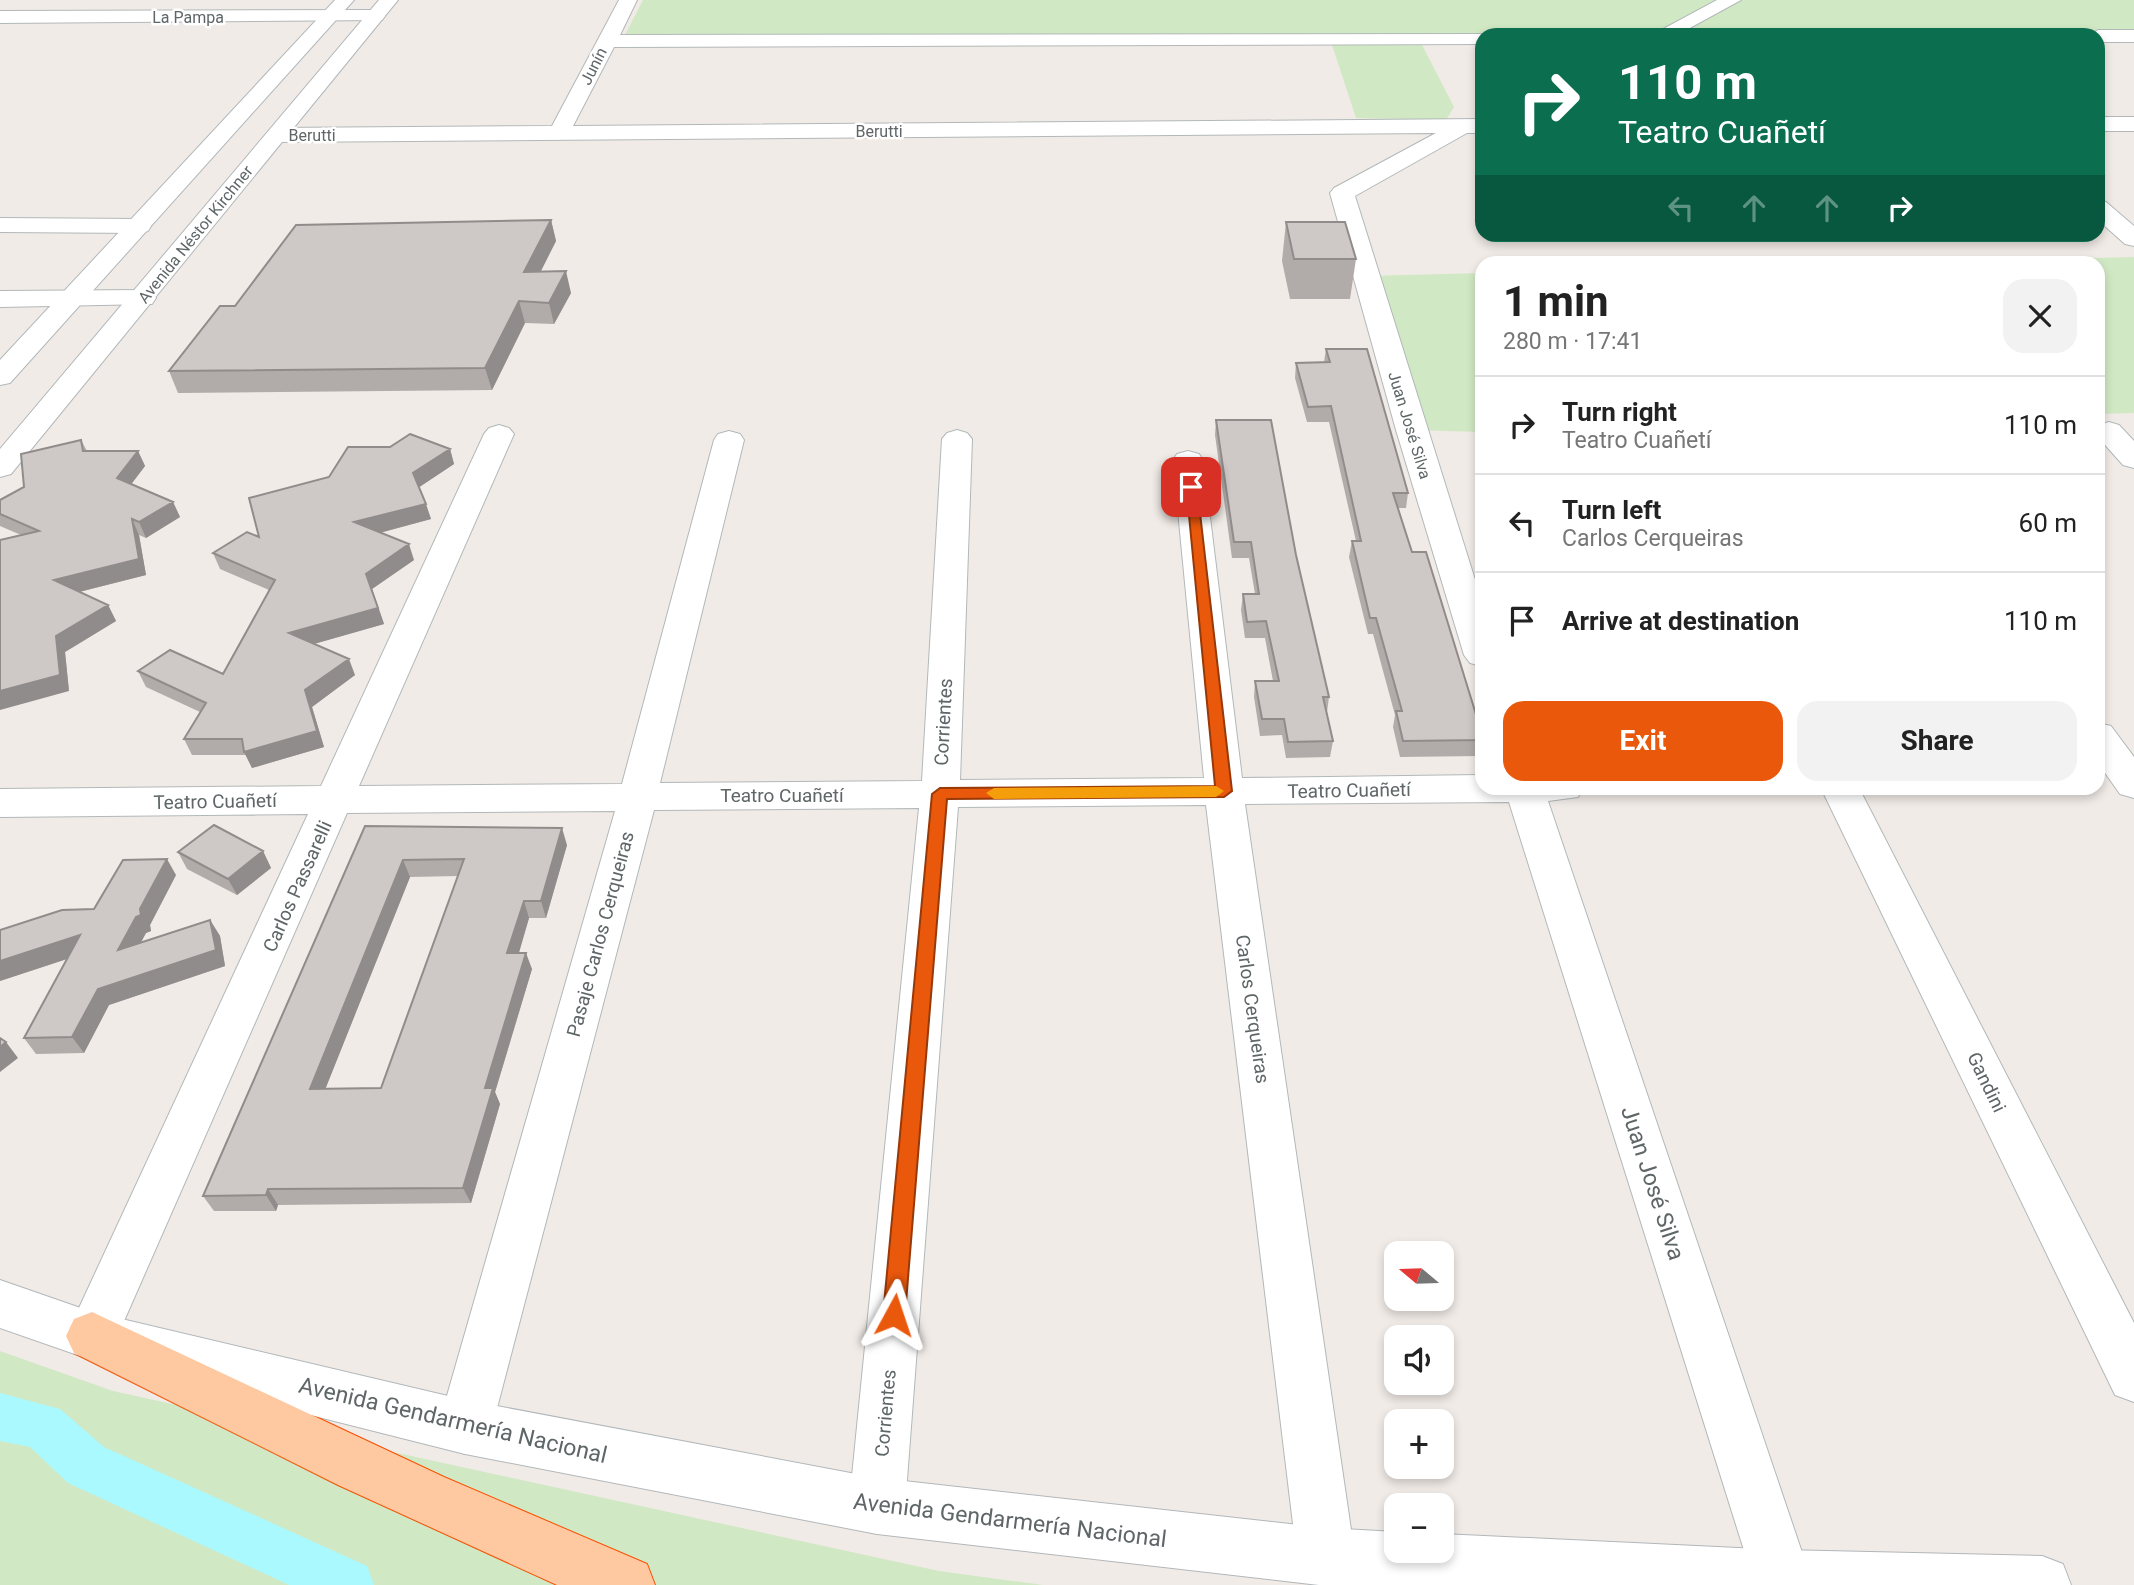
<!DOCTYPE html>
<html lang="en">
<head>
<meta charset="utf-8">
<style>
  body { margin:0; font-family:Roboto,sans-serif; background:#f2f2f2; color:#222; height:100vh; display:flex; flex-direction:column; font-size:26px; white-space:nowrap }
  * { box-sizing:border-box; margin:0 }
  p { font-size:23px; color:#767676 }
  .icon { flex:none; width:38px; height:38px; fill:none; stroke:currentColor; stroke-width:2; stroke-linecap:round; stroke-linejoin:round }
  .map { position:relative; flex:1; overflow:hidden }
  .sheet { position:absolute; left:1475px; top:256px; width:630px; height:539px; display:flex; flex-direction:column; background:#fff; border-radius:21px; box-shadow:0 4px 10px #0003 }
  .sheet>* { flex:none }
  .guide { position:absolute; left:1475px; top:28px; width:630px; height:214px; border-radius:21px; box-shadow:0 4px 10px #0003; background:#0b6e4f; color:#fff; overflow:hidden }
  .needle { width:46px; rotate:289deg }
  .tools { position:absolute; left:1384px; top:1241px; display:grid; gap:14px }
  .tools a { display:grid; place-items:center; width:70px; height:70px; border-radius:14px; background:#fff; box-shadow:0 4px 10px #0003; font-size:35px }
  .pin { position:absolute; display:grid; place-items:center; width:60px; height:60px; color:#fff; margin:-30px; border-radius:14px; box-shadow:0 4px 10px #0006 }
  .me { position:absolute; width:77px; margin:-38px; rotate:5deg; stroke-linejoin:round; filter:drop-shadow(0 0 5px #0008) }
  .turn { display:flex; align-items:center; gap:24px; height:147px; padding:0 28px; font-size:32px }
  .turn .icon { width:91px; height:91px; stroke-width:2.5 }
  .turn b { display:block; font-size:49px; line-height:60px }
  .lanes { display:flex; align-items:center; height:66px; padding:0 28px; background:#0003; justify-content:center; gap:35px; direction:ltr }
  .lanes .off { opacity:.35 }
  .round { display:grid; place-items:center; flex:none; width:74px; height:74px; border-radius:21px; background:#f2f2f2 }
  .summary { display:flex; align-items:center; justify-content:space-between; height:119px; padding:0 28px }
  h1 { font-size:42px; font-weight:700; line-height:52px }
  .primary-button { display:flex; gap:14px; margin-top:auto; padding:14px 28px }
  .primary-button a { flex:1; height:80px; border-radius:21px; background:#ea580c; color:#fff; font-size:28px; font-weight:700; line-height:80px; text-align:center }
  .primary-button a+a { background:#f2f2f2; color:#222 }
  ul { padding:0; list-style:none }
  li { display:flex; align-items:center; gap:21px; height:98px; padding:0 28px; border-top:2px solid #e0e0e0 }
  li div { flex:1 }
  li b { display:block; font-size:26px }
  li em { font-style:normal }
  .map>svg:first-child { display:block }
  .green { fill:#d1e8c4 }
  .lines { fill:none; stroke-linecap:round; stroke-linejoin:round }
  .canal { fill:#a9f9ff; fill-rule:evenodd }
  .minor-casing { stroke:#b2b8b9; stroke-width:2 }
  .secondary-casing { stroke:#b2b7ba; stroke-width:2 }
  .trunk-casing { stroke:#f75001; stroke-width:2 }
  .minor { fill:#fff; fill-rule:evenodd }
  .secondary { fill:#fff; fill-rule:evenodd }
  .trunk { fill:#fec8a0; fill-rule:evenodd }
  .wall { fill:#b1acaa; fill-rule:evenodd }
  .shaded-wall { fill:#908c8b }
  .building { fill:#cec8c6; stroke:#908c8b; stroke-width:2; fill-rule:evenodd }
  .route { fill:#ea580c; stroke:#983908; stroke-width:2 }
  .slow { fill:#f59e0b }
  .labels { text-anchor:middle; stroke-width:5; stroke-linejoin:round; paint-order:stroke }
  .far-street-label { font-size:16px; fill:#5f6667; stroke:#fff }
  .street-label { font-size:19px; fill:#5f6667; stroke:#fff }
  .near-street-label { font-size:23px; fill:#5f6667; stroke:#fff }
</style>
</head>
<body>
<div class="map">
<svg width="2134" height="1585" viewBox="0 0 2134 1585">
  <rect width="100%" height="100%" fill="#f1ebe7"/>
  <path class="green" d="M643 0H1721L1654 34 625 35Z
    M1732 0H2134V35H1662Z
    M1420 41 1454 107 1446 120 1356 118 1331 42Z
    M2134 257V413L2098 414V262H1923Z
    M1482 273V432L1411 430 1366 276Z
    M0 1351 113 1391 939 1571 1043 1585H0Z"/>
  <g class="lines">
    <path class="canal" d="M0 1393 60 1409 104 1447 367 1566 374 1585H289L68 1483 30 1447 0 1441Z"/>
    <defs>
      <path id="minor" d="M619 0H637L620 35 1489 34 1482 35V44L614 47 573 126 1482 119V133H1467L1355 196 1482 602V666L1470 663 1464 655 1396 430 1330 193 1334 188 1436 133 276 142 265 135 276 128 552 126Z
        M1717 0H1741L1677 35H1652Z
        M375 10 382 12 385 16 382 20 0 23V11Z
        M2098 30H2134V42H2098V35H2089Z
        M2098 117H2134V131H2098Z
        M2098 200 2106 202 2134 226V246L2125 244 2098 220Z
        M0 218 139 219 148 221 151 226 148 231 139 233 0 232Z
        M143 290 152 292 156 298 152 304 0 307V291Z
        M2109 422 2119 425 2134 441V468L2123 465 2098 437 2099 425Z
        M499 425 509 428 514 434 359 786 622 784 714 440 718 434 729 431 740 434 744 440 660 783 922 781 942 439 947 433 957 430 967 433 972 439 960 780 1204 778 1173 460 1177 454 1188 451 1199 454 1203 460 1242 778 1482 775V788H1583L1578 797 1548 801 1811 1579 1809 1585H1755L1753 1579 1509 802 1245 804 1355 1557 1346 1577 1328 1585 1306 1577 1297 1557 1206 805 958 807 905 1506 897 1526 877 1534 857 1526 849 1506 919 808 654 810 492 1427 484 1446 465 1454 446 1446 438 1427 615 811 347 813 110 1353 92 1360 74 1353 66 1336 308 814 0 817V789L321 786 484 434 489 428Z
        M2098 723 2111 726 2134 757V798L2120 794 2098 763Z
        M1821 788H1859L2134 1323V1402L2115 1395Z"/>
      <path id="secondary" d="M335 0H354L10 383 0 385V360Z
        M379 0H398L11 474 0 477V449Z
        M0 1280 92 1312 465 1400 877 1478 1326 1528 1396 1532V1550H1442V1534L1782 1550 2042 1556 2063 1564 2071 1585H1319L877 1534 465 1454 92 1360 0 1328Z"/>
      <path id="trunk" d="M92 1312 444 1477 647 1564 655 1585H557L338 1485 74 1353 66 1336 74 1319Z"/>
    </defs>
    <use href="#minor" class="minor-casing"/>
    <use href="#secondary" class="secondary-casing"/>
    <use href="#trunk" class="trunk-casing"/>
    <use href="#minor" class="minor"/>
    <use href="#secondary" class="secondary"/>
    <use href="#trunk" class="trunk"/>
  </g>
  <path class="wall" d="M551 220 556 241 540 272 571 293 554 324 525 323 492 390 178 393 169 371Z
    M1286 222 1356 259 1350 299H1290L1282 261Z
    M1326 349 1408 493 1406 508H1398L1412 552 1482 740V747L1480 756 1400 757 1393 727 1395 715 1373 634H1368L1349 557 1352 541H1356L1329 422H1307L1295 378 1296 363 1324 362Z
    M1216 420 1296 555 1329 697 1327 712 1333 741 1330 757 1286 758 1282 735 1260 736 1254 697 1255 681H1273L1265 638H1245L1241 610 1243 594H1255L1249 558H1232L1215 435Z
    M81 440 87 451H138L145 466 131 484 173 502 180 517 146 538 139 535 146 575 79 592 108 605 116 621 65 652 69 691 21 535 0 526V500L24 487Z
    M450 449 454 464 419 487 431 519 380 533 414 560 372 589 384 624 314 644 355 675 312 707 324 747 252 768 246 755H192L184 739 200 712 146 687 138 671 223 674 269 590 220 569 213 553 259 537Z
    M365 826 567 845 546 918H529L519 953 532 969 495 1092 500 1104 471 1203 278 1205 276 1211H214L203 1196ZM458 876 381 1088 325 1089 410 877Z
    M263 851 271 868 237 895 187 869 178 852Z
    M176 875 150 925 151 931 146 933 140 943 210 920 220 936 225 966 109 1005 84 1053 36 1054 24 1038 67 959 0 981 94 909Z"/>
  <path class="shaded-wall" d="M551 220 556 241 530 293 524 272Z
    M566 271 571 293 554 324 549 303Z
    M519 301 525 323 492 390 485 368Z
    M450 449 454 464 418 488 413 473Z
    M138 451 145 466 124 494 117 478Z
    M173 502 180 517 146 538 139 522Z
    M426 504 431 519 360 538 354 522Z
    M132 519 139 535 146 575 63 596 54 580Z
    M409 544 414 560 372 589 384 624 296 649 289 633 366 574Z
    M108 605 116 621 65 652 69 691 0 710V691L56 636Z
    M349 659 355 675 312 707 324 747 252 768 244 752 305 690Z
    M562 828 567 845 546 918 541 901Z
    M263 851 271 868 237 895 228 879Z
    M167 859 176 875 150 925 151 931 146 933 128 967 118 950Z
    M403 860 410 877 319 1105 310 1089Z
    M524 901 529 918 514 969 507 953Z
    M210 920 220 936 225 966 109 1005 84 1053 72 1037 98 989Z
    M80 935 91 951 0 981V961Z
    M526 953 532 969 495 1092 500 1104 471 1203 463 1188 485 1088Z
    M6 1042 18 1058 0 1072V1047Z
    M268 1189 278 1205 276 1211 266 1195Z"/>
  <path class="building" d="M551 220 524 272 566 271 549 303 519 301 485 368 169 371 220 306H235L296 225Z
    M1286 222H1345L1356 259H1294Z
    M1326 349H1367L1408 493H1393L1412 552H1426L1482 734V740L1403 741 1396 711H1402L1376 618H1370L1352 541H1361L1331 406 1308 407 1296 363 1330 362Z
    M1216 420H1271L1296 555 1329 697H1323L1333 741 1288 742 1284 719H1262L1255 681H1279L1266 621 1247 622 1243 594H1259L1251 542H1234Z
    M410 434 450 449 413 473 426 504 354 522 409 544 366 574 378 608 289 633 349 659 305 690 317 731 244 752 242 739H184L206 703 138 671 170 650 223 674 275 580 213 553 247 532 259 537 249 498 329 477 348 447H390Z
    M81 440 83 451H138L117 478 173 502 139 522 132 519 139 559 54 580 108 605 56 636 60 675 0 691V540L39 531 0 514V500L24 487 21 454Z
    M214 825 263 851 228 879 178 852Z
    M365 826 562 828 541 901H524L507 953H526L485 1088H493L463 1188 268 1189 266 1195 203 1196ZM464 859 381 1088 310 1089 403 860Z
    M167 859 140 909 141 915 136 917 118 950 210 920 216 950 98 989 72 1037 24 1038 80 935 0 961V930L62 910 94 909 123 860Z
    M0 1038 6 1042 0 1047Z"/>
  <path class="route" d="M1186 484 1197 487 1232 791 1224 797 947 799 905 1315 901 1322 894 1324 886 1322 883 1315 932 794 940 788 1215 786Z"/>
  <path class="slow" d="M1216 786 1224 791 1216 797 994 799 986 793 994 788Z"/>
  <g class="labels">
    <g class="far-street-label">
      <text x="188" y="23">La Pampa</text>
      <text transform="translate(593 66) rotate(-63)" y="6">Junín</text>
      <text x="879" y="137">Berutti</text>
      <text x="312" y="141">Berutti</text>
      <text transform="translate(195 234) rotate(-51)" y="6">Avenida Néstor Kirchner</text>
      <text transform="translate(1410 425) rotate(73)" y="6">Juan José Silva</text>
    </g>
    <g class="street-label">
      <text transform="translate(943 722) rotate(-87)" y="7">Corrientes</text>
      <text transform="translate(1349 790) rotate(-1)" y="7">Teatro Cuañetí</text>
      <text x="782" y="802">Teatro Cuañetí</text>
      <text transform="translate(215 801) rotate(-1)" y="7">Teatro Cuañetí</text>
      <text transform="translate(297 886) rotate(-66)" y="7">Carlos Passarelli</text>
      <text transform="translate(600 934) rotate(-75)" y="7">Pasaje Carlos Cerqueiras</text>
      <text transform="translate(1253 1009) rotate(82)" y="7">Carlos Cerqueiras</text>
      <text transform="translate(1987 1082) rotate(64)" y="7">Gandini</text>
      <text transform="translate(885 1413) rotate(-85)" y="7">Corrientes</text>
    </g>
    <g class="near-street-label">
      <text transform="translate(1653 1183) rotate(72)" y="8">Juan José Silva</text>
      <text transform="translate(453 1420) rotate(13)" y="8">Avenida Gendarmería Nacional</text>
      <text transform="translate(1010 1520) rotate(7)" y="8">Avenida Gendarmería Nacional</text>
    </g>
  </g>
</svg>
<div class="tools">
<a><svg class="needle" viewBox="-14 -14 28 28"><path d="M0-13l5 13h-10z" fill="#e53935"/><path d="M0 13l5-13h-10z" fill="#767676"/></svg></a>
<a><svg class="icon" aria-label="sound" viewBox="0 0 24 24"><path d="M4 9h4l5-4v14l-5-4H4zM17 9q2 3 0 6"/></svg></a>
<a>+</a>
<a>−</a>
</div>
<div class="pin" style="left:1191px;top:487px;background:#d93025"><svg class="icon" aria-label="arrive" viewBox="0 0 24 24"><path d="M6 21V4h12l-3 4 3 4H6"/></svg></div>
<svg class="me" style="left:894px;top:1315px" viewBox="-20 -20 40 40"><path d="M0-17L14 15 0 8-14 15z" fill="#ea580c" stroke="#fff" stroke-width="4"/></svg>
<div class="guide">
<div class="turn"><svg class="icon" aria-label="right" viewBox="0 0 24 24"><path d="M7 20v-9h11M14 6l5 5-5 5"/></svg><div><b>110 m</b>Teatro Cuañetí</div></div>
<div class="lanes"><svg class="icon off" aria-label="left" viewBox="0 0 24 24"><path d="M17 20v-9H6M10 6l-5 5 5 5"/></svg><svg class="icon off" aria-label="ahead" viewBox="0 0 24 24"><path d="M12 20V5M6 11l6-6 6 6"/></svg><svg class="icon off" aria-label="ahead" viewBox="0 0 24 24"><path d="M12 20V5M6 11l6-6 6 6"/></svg><svg class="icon" aria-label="right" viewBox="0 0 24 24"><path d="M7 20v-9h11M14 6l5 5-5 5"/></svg></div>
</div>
<section class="sheet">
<div class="summary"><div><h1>1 min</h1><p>280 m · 17:41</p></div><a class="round"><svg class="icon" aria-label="close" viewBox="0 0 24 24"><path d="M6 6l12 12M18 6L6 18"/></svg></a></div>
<ul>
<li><svg class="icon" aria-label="right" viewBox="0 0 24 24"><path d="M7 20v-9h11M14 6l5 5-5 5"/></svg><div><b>Turn right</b><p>Teatro Cuañetí</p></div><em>110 m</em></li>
<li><svg class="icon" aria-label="left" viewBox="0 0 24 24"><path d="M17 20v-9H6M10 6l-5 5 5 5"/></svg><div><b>Turn left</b><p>Carlos Cerqueiras</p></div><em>60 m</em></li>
<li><svg class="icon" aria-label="arrive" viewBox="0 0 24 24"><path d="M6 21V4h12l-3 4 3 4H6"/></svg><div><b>Arrive at destination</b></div><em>110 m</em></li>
</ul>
<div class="primary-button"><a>Exit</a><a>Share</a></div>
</section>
</div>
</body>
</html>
